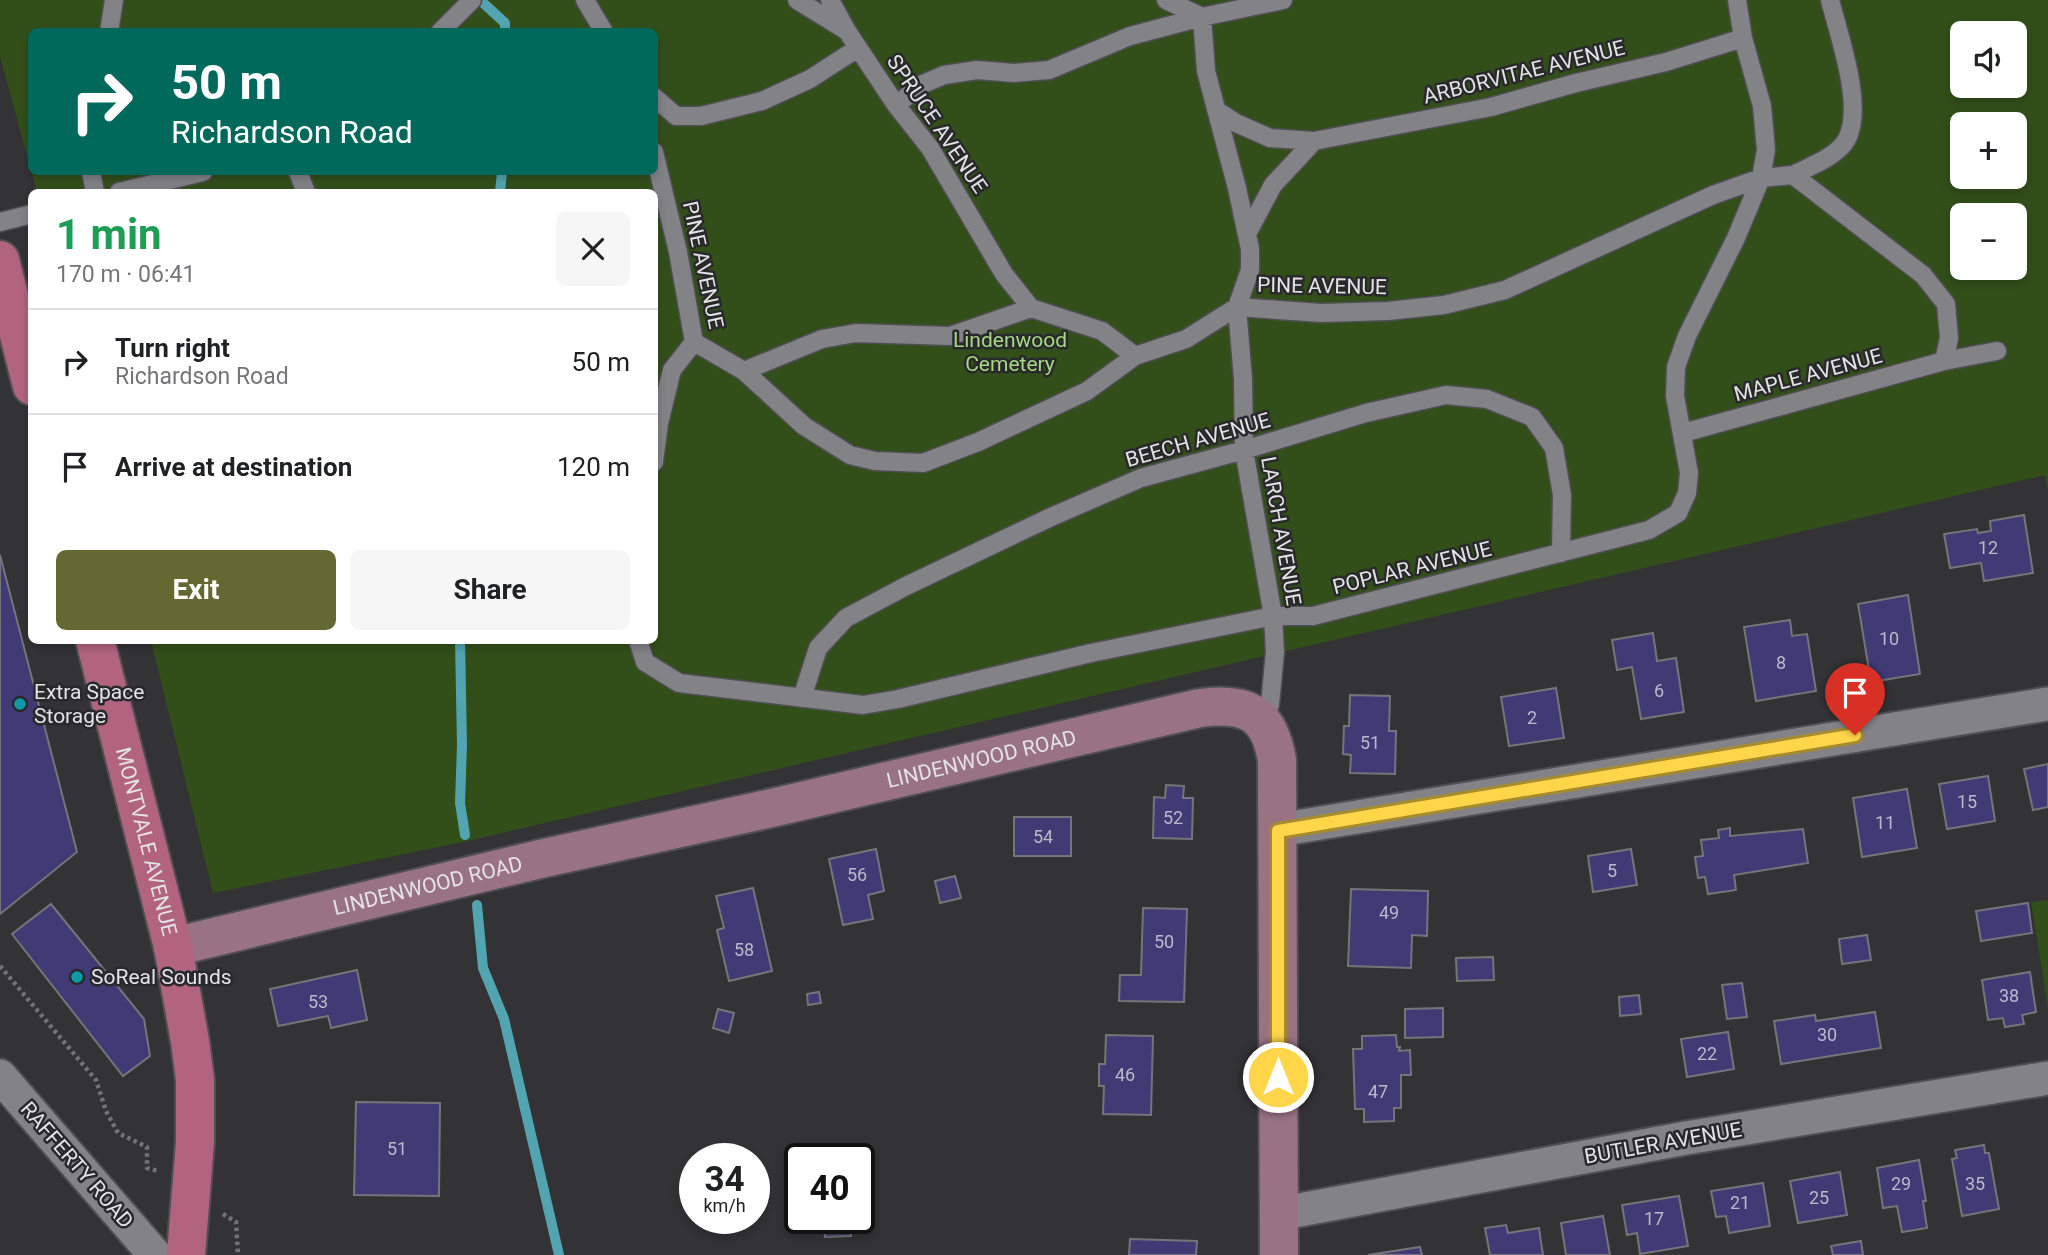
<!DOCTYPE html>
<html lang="en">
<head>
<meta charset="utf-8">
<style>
  body { margin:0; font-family:Roboto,sans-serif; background:#f6f6f6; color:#202124; height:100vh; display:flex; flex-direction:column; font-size:26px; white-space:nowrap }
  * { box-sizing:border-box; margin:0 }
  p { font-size:23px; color:#757577 }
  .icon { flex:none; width:38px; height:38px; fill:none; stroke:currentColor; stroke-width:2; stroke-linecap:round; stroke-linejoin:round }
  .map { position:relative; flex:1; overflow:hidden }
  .panel { position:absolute; left:28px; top:189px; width:630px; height:455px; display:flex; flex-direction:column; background:#fff; border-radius:10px; box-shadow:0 4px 10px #0003 }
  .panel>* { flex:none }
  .top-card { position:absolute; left:28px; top:28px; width:630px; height:147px; border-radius:10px; box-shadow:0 4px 10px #0003; background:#00695c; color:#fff; overflow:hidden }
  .fabs { position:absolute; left:1950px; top:21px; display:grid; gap:14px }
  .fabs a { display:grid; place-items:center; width:77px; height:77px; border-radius:10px; background:#fff; box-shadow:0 4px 10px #0003; font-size:35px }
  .speed { position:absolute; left:679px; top:1143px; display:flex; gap:14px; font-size:35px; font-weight:700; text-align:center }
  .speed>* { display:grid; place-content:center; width:91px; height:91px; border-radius:50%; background:#fff; box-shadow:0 4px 10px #0003; line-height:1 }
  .speed small { font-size:18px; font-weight:400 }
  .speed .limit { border:4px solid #111; border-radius:10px; background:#fff; color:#111 }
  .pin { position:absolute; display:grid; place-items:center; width:60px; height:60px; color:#fff; margin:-72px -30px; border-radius:50% 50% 50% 0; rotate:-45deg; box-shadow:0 0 7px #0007 }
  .pin .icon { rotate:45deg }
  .me { position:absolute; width:77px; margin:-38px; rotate:0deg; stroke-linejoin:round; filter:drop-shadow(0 0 5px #0008) }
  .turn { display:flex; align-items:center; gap:24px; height:147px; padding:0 28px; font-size:32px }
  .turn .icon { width:91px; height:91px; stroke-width:2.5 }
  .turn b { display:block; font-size:49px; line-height:60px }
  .round { display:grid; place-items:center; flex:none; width:74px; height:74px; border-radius:10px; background:#f6f6f6 }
  .headline { display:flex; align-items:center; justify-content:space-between; height:119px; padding:0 28px }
  h1 { font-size:42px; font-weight:700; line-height:52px; color:#1e9e55 }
  .cta { display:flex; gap:14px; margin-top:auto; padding:14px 28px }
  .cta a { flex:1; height:80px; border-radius:10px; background:#646934; color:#fff; font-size:28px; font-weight:700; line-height:80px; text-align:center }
  .cta a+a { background:#f6f6f6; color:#202124 }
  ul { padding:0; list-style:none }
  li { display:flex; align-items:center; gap:21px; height:105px; padding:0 28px; border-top:2px solid #e0e0e0 }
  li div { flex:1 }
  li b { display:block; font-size:26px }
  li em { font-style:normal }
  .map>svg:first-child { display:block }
  .green { fill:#324f1a; fill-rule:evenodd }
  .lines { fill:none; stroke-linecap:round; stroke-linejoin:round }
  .stream { stroke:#52a5b0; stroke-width:10 }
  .building { fill:#403b75; stroke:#757579; stroke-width:2 }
  .lane-casing { stroke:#4f4f52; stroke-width:21 }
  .street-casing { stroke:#4f4f52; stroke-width:37 }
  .secondary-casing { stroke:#4f4f52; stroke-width:42 }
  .primary-casing { stroke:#4f4f52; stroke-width:42 }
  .path { stroke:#737376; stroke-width:4.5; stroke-dasharray:3.5 3.5; stroke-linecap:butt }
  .lane { stroke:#828287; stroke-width:18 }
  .street { stroke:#828287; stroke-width:33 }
  .secondary { stroke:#9a7382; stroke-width:38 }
  .primary { stroke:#b2647e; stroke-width:38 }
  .route-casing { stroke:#a68a30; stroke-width:18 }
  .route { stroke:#ffd54a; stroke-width:12 }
  .culture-dot { fill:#0f9aa8; stroke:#29292c; stroke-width:2.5 }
  .labels { text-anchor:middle; stroke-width:5; stroke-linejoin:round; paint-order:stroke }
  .number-label { font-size:18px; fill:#bab9ca }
  .street-label { font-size:21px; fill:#e3e3e6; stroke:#29292c }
  .park-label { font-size:21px; fill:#a5d881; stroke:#29292c }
  .poi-label { font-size:21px; fill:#e3e3e6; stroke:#29292c; text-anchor:start }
</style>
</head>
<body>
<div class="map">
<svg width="2048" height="1255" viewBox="0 0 2048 1255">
  <rect width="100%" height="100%" fill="#333336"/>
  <path class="green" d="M0 0H2048V491L2045 475 463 842 213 893 151 641 654 640V192H37L0 57ZM32 32H654V172H32ZM1962 33H2014V86H1962ZM1962 124H2014V177H1962ZM1962 215H2014V268H1962Z
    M2048 900V1008L2031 902Z"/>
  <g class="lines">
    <path class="stream" d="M480 0 505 23V32
      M500 192 502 172
      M460 640 462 745 460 803 465 835
      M477 905 483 968 504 1019 559 1255"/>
  </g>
  <path class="building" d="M2024 515 2033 573 1984 581 1981 563 1950 568 1944 534 1977 529 1978 533 1991 531 1990 521Z
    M0 555 77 852 0 914Z
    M1908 595 1920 674 1871 682 1858 604Z
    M1790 620 1792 636 1807 634 1816 691 1756 701 1744 627Z
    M1653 633 1657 661 1676 658 1684 712 1641 719 1632 667 1617 670 1612 640Z
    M1556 688 1564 738 1509 746 1501 697Z
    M1350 695 1390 696 1389 731H1396L1395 774 1350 773 1351 755 1343 754 1344 726H1349Z
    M2048 764V807L2033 810 2024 769Z
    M1988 776 1995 821 1947 829 1939 784Z
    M1166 785 1184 786 1183 798H1193L1192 839 1153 838 1154 797 1165 798Z
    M1907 789 1917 848 1862 857 1853 798Z
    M1014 817H1071V856H1014Z
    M1730 828V836L1803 829 1808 863 1734 875 1736 890 1708 894 1705 877 1698 878 1695 857 1703 856 1701 840 1719 838 1718 830Z
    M876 849 884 891 868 895 873 919 843 925 829 859Z
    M1631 849 1637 885 1593 892 1588 856Z
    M955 876 961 898 940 903 935 881Z
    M753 888 772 971 729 981 717 930 724 928 716 896Z
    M1351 889 1428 891 1427 936 1412 935 1411 968 1348 966Z
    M2028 903 2032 933 1981 941 1976 911Z
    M51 904 144 1019 150 1056 123 1076 12 934Z
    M1143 908 1187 909 1184 1002 1119 1001 1120 975H1141Z
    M1867 935 1871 960 1842 964 1839 939Z
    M1493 957 1494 980 1457 981 1456 958Z
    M357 970 367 1020 331 1028 328 1016 278 1026 270 989Z
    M2030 972 2036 1012 2022 1015 2024 1024 2005 1027 2003 1018 1988 1020 1982 980Z
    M1742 983 1747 1017 1727 1019 1722 985Z
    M819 992 821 1003 808 1005 807 994Z
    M1639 995 1641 1014 1620 1016 1619 997Z
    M1443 1008V1037L1405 1038V1009Z
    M718 1009 734 1013 729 1033 713 1028Z
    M1875 1012 1881 1048 1781 1064 1774 1021 1815 1015 1816 1021Z
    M1728 1032 1734 1069 1687 1077 1681 1039Z
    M1106 1035 1153 1036 1151 1115 1103 1114 1104 1086H1099V1064H1105Z
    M1396 1035 1397 1047H1400L1399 1051 1410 1050 1411 1075H1401V1108H1394V1121L1364 1122V1109H1355L1353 1049H1362V1036Z
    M356 1102 440 1103 439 1196 354 1195Z
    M1984 1145 1985 1153H1989L1999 1209 1962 1216 1952 1159 1957 1158 1955 1150Z
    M1919 1160 1926 1201H1923L1927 1228 1902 1232 1897 1206 1883 1208 1877 1168Z
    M1840 1172 1847 1215 1798 1223 1790 1181Z
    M1763 1183 1770 1226 1729 1233 1726 1216 1716 1217 1711 1191Z
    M1679 1196 1688 1246 1640 1254 1637 1233 1627 1235 1622 1205Z
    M1603 1216 1610 1255H1566L1561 1223Z
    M824 1218H850L851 1236 825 1237Z
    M1506 1225 1508 1233 1539 1228 1543 1255H1490L1485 1228Z
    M1130 1239 1197 1241 1196 1255H1129Z
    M1861 1241 1863 1255H1833L1831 1246Z
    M1420 1247 1422 1255H1368Z"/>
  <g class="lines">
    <defs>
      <path id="lane" d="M585 0 604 32
        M797 0 844 29
        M830 0 847 31 896 105 930 148 1004 274 1031 308
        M1166 0 1202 17
        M1202 17 1206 71 1237 188 1250 249V270L1237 307 1243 379 1244 450 1273 616 1275 652 1270 704 1264 723
        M109 32 114 0
        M440 32 472 0
        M654 97 676 116H701L762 101 810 79 858 48
        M896 105 923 84 944 75 977 70 1014 73 1049 70 1130 36 1202 17 1283 0
        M1216 110 1236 123 1270 138 1314 141 1491 107 1576 83 1666 62 1743 38
        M654 152 678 252 694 342 744 371 804 426 850 455 875 461 923 463 978 442 1087 391 1135 356 1186 339 1237 307 1321 313 1388 311 1444 305 1505 290 1713 195 1761 178 1793 175 1923 275 1946 304 1949 338 1944 361
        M91 172 95 192
        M298 172 306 192
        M1793 175C1810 166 1837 157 1847 139 1864 105 1839 36 1830 0
        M119 192 203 172
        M0 222 32 214
        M1248 232 1273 185 1314 141
        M744 371 822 339 856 333 950 336 1031 308 1102 331 1135 356
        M1683 433 1944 361 1997 351
        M654 462 659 423 672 370 694 342
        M638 640 645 662 679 683 863 705 898 699 1091 653 1273 616H1313L1649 530 1678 513 1687 493 1689 473 1675 396 1676 367 1687 336 1736 238 1761 178 1766 150 1762 106 1743 38 1737 0
        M802 698 818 648 846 618 906 586 1051 517 1141 478 1244 450 1366 413 1446 395 1487 399 1532 417 1554 448 1562 495 1561 553"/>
      <path id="street" d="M1278 830 2047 704
        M0 1076 155 1255
        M1278 1214 1686 1138 2048 1078"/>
      <g id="secondary">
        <path id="s1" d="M173 947 540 859 776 807 1200 708C1246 702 1269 712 1277 760L1279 1255"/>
      </g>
      <g id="primary">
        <path d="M0 260 32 386"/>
        <path id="s2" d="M95 640 173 947 190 1041 195 1080V1142L186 1255"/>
      </g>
    </defs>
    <use href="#lane" class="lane-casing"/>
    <use href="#street" class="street-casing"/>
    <use href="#secondary" class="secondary-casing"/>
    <use href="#primary" class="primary-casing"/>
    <path class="path" d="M0 966 96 1080 106 1111 118 1133 147 1147V1168L158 1171
      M223 1214 236 1222 238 1255"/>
    <use href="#lane" class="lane"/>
    <use href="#street" class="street"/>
    <use href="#secondary" class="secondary"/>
    <use href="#primary" class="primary"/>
  </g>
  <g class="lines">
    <defs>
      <path id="route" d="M1278 1077V831L1855 735"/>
    </defs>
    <use href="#route" class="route-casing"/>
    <use href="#route" class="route"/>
  </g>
  <g class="culture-dot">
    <circle cx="20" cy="704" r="7"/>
    <circle cx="77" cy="977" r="7"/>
  </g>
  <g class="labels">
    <g class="number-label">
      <text x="1988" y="554">12</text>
      <text x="1889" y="645">10</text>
      <text x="1781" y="669">8</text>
      <text x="1659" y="697">6</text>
      <text x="1532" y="724">2</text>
      <text x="1370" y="749">51</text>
      <text x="1967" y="808">15</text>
      <text x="1173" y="824">52</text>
      <text x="1885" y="829">11</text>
      <text x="1043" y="843">54</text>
      <text x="1612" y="877">5</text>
      <text x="857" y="881">56</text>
      <text x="1389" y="919">49</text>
      <text x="1164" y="948">50</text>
      <text x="744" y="956">58</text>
      <text x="2009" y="1002">38</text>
      <text x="318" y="1008">53</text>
      <text x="1827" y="1041">30</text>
      <text x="1707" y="1060">22</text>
      <text x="1125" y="1081">46</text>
      <text x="1378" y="1098">47</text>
      <text x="397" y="1155">51</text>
      <text x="1901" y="1190">29</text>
      <text x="1975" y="1190">35</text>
      <text x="1819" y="1204">25</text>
      <text x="1740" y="1209">21</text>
      <text x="1654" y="1225">17</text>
    </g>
    <g class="street-label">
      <text transform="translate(1524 72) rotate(-14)" y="7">ARBORVITAE AVENUE</text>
      <text transform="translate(937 124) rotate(56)" y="7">SPRUCE AVENUE</text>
      <text transform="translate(703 265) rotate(78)" y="7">PINE AVENUE</text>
      <text transform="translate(1322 286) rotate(1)" y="7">PINE AVENUE</text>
      <text transform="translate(1808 375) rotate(-15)" y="7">MAPLE AVENUE</text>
      <text transform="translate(1198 440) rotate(-16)" y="7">BEECH AVENUE</text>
      <text transform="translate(1281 531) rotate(80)" y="7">LARCH AVENUE</text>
      <text transform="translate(1412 568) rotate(-14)" y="7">POPLAR AVENUE</text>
      <text dy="7" stroke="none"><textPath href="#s1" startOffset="830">LINDENWOOD ROAD</textPath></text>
      <text dy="7" stroke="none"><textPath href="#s2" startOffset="208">MONTVALE AVENUE</textPath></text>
      <text dy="7" stroke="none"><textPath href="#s1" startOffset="262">LINDENWOOD ROAD</textPath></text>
      <text transform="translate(1663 1143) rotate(-10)" y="7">BUTLER AVENUE</text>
      <text transform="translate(77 1165) rotate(49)" y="7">RAFFERTY ROAD</text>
    </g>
    <g class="park-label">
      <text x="1010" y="347">Lindenwood<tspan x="1010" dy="24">Cemetery</tspan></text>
    </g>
    <g class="poi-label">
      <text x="34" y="699">Extra Space<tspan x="34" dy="24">Storage</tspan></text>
      <text x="91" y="984">SoReal Sounds</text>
    </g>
  </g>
</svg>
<div class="fabs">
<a><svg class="icon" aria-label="sound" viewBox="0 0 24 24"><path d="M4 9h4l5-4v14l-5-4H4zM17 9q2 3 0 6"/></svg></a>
<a>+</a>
<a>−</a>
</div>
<div class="speed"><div>34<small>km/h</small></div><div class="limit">40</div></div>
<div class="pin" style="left:1855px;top:735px;background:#d93025"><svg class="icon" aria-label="arrive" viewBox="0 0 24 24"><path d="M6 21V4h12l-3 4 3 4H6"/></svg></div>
<svg class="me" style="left:1278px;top:1077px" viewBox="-20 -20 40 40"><circle r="17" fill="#ffd54a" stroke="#fff" stroke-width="3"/><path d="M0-11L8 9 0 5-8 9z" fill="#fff"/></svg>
<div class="top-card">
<div class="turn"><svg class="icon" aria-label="right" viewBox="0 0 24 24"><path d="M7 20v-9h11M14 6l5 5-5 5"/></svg><div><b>50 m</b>Richardson Road</div></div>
</div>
<section class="panel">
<div class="headline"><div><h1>1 min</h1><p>170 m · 06:41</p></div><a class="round"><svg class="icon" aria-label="close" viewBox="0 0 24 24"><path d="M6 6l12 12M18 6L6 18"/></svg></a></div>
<ul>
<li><svg class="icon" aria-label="right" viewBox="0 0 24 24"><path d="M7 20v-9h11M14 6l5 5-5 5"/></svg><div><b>Turn right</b><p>Richardson Road</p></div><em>50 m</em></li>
<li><svg class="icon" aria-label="arrive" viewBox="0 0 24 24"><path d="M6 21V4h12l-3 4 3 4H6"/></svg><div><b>Arrive at destination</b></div><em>120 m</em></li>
</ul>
<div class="cta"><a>Exit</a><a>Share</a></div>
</section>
</div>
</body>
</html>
